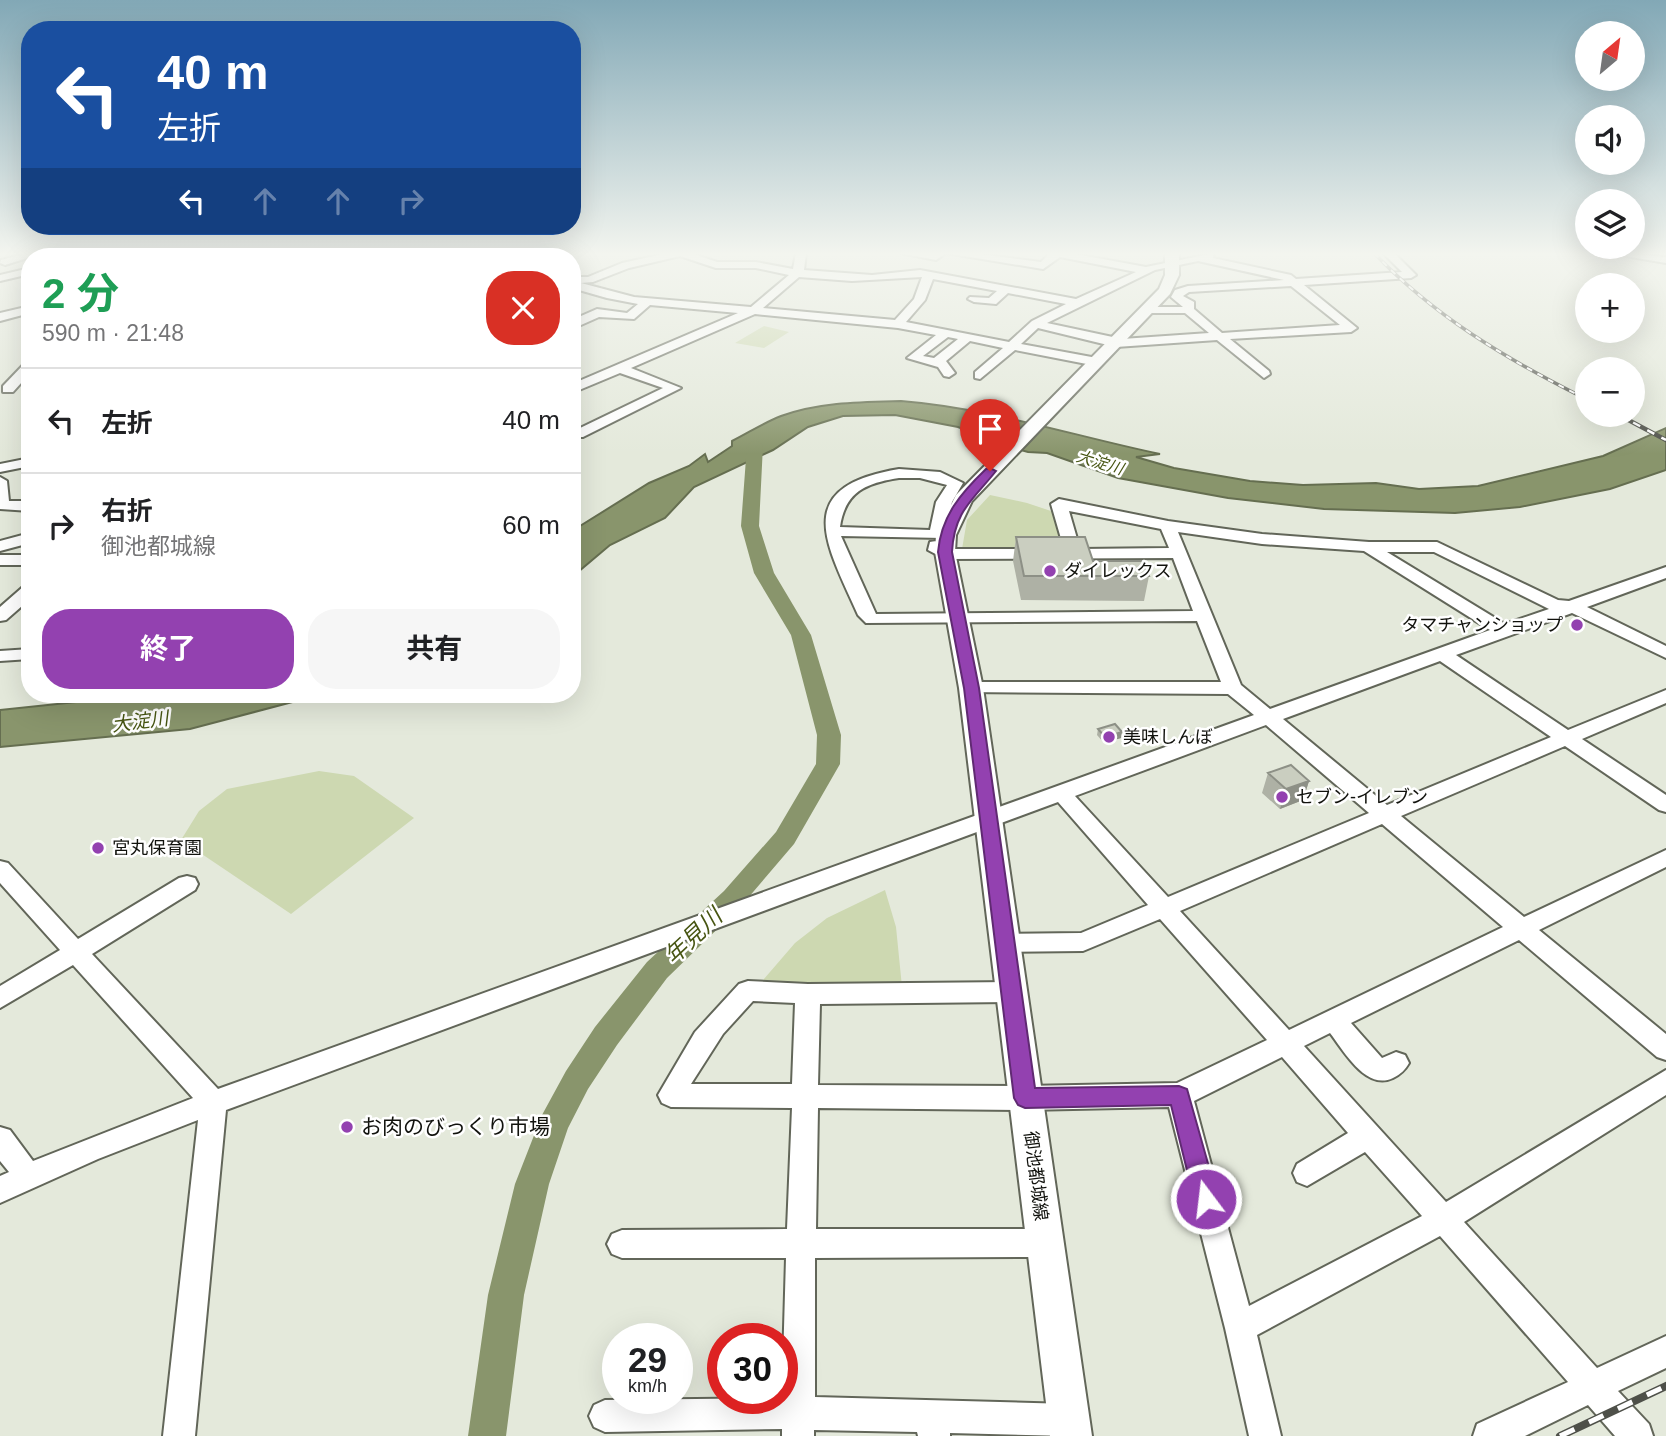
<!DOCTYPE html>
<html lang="ja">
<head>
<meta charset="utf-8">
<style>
  body { margin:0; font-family:Helvetica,"Noto Sans JP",sans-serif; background:#f6f6f6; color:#202124; height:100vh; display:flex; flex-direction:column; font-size:26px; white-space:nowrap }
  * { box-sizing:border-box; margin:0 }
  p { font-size:23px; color:#757577 }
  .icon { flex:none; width:38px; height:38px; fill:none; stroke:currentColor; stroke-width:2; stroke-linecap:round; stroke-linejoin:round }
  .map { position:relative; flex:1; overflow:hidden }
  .panel { position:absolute; left:21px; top:248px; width:560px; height:455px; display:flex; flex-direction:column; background:#fff; border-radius:28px; box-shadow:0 7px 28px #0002 }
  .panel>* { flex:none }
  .guide { position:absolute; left:21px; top:21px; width:560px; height:214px; border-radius:28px; box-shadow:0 7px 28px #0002; background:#1a4fa0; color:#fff; overflow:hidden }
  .needle { width:46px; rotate:29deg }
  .fabs { position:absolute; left:1575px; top:21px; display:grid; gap:14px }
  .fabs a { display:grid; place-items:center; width:70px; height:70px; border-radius:50%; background:#fff; box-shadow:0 7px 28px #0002; font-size:35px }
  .speed { position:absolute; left:602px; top:1323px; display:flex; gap:14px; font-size:35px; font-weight:700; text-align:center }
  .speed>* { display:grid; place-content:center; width:91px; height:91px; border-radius:50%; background:#fff; box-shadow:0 7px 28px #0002; line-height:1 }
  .speed small { font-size:18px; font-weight:400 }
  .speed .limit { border:10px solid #d22; background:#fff; color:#111 }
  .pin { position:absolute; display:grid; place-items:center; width:60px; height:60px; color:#fff; margin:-72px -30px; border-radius:50% 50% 50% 0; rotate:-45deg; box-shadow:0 0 7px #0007 }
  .pin .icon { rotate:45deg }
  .me { position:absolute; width:77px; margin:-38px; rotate:345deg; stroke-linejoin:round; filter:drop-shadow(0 0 5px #0008) }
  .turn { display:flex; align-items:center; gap:24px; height:147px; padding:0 21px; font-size:32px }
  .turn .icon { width:91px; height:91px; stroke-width:2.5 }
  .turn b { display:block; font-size:49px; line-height:60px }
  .lanes { display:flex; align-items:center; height:66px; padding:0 21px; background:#0003; justify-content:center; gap:35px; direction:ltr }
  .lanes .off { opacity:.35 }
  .round { display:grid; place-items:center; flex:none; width:74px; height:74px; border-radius:28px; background:#f6f6f6 }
  .headline { display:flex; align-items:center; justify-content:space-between; height:119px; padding:0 21px }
  h1 { font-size:42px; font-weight:700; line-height:52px; color:#1e9e55 }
  .cta { display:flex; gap:14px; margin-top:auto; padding:14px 21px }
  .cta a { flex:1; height:80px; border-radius:28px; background:#9341b0; color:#fff; font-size:28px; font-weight:700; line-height:80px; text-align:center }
  .cta a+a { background:#f6f6f6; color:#202124 }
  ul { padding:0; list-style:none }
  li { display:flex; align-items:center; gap:21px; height:105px; padding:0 21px; border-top:2px solid #e0e0e0 }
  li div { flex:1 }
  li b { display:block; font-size:26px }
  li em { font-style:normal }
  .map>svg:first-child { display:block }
  .green { fill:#cdd8b1 }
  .water { fill:#89956c; stroke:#656e50; stroke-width:2 }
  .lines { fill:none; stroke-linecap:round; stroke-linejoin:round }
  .river { fill:#89956c; fill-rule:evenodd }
  .minor-casing { stroke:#626659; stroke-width:4 }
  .major-casing { stroke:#626659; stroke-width:4 }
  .minor { fill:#fff; fill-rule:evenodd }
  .major { fill:#fff; fill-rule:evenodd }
  .rail-far2-casing { stroke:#4e5049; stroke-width:3.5 }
  .rail-far1-casing { stroke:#4e5049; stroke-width:4.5 }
  .rail-casing { stroke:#4e5049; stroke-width:8 }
  .rail-far2 { stroke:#fff; stroke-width:2; stroke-dasharray:6; stroke-linecap:butt }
  .rail-far1 { stroke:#fff; stroke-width:2.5; stroke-dasharray:8; stroke-linecap:butt }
  .rail { stroke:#fff; stroke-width:5; stroke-dasharray:16; stroke-linecap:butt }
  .wall { fill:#aeb1a5 }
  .shaded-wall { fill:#8d9086 }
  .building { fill:#cacec0; stroke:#8d9086; stroke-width:2 }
  .route { fill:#9341b0; stroke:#602a72; stroke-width:2 }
  .poi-dot { fill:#9341b0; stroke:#fff; stroke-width:2.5 }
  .labels { text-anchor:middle; stroke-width:5; stroke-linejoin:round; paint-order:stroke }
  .far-water-label { font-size:16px; font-style:italic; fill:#475512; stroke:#fff }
  .poi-label { font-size:18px; fill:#11120d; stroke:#fff; text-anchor:start }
  .street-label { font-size:18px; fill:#11120d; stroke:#fff }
  .water-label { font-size:19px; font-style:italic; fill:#475512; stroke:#fff }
  .near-poi-label { font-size:21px; fill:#11120d; stroke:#fff; text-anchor:start }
  .near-water-label { font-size:23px; font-style:italic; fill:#475512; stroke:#fff }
</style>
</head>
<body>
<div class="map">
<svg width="1666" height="1436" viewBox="0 0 1666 1436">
  <rect width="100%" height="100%" fill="#e4e9db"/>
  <path class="green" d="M764 326 789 332 764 348 735 343Z
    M990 495 1027 503 1057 513 1067 548 962 549 967 520Z
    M319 771 354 776 414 818 291 914 181 840 199 811 227 789Z
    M885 890 896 927 902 987 758 986 795 943 827 918Z"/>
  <path class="water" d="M901 401C989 408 1074 436 1160 454L1136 457 1174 468 1250 481 1303 485 1376 483 1419 489 1478 486 1603 456 1666 428V470L1610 489 1520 507 1455 513 1324 509 1228 498 1118 478 1047 453 1028 452 1002 445 958 427 895 415 843 416 808 427 773 450 694 487 665 518 610 545 572 577V531L649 483 689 466 705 454 708 462 732 446V441C748 433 765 422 781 416 820 402 861 402 901 401Z
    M143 695H319L190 729 0 747V710Z"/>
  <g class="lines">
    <path class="river" d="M755 440 763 445 759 526 774 573 811 635 841 735 840 764 794 844 742 905 667 978 617 1045 588 1089 568 1128 549 1184 524 1295 506 1436H468L488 1295 515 1184 542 1115 566 1071 595 1027 647 962 724 891 776 832 816 764 817 735 791 635 754 573 741 526 747 445Z"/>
    <defs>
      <path id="minor" d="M27 253H43L5 265 0 263 1 260Z
        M89 253H108L98 257H79Z
        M142 253H155L161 257H148Z
        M229 253H246L236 257H219Z
        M360 253H377L368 257H351Z
        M379 253H392L398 257H385Z
        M457 253H473L464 257H448Z
        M507 253H520L525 257H512Z
        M668 253H691L717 262H756L793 269 796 253H806L804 270 872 275 920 270 1076 299 1136 272 1060 257 1043 269 946 253 936 260 900 253H972L1041 262 1050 253H1070L1146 267 1214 253 1213 258 1291 275 1296 279 1402 272 1383 253H1394L1416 275 1411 278 1304 285 1357 328 1351 332 1230 339 1269 371 1270 374 1264 378 1217 340 1116 347 1038 328 1021 344 1097 358 1103 362 1097 366 1015 350 980 379 975 378V372L1003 348 970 341 946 361 955 373 949 377 944 376 938 367 907 358 936 335 898 328 755 314 631 368 681 388 583 437H572V427L578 429 663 388 620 373 572 393V384L738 313 650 305 634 319 599 317 572 329V320L597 309 627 313 638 304 607 298 572 288V277H588L622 263ZM680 256 716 268H756L789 275 751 307 634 297 581 283 593 282 629 268ZM1198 261 1284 280 1188 286 1175 290 1171 297 1183 307H1147L1141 310 1147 313H1185L1209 333 1122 339 1047 323 1155 270ZM799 277 852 281 922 277 914 299 895 320 763 308ZM933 279 997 291 989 298 970 297 968 299 974 302 996 304 1008 293 1066 304 1032 321 1009 342 906 322 925 300ZM1291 286 1340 325 1222 333 1194 309V302L1183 296 1189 292ZM948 337 958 339 934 358 923 356Z
        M1620 253 1666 257V263L1625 256Z
        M30 268V274L0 281V275Z
        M30 306V313L0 321V313Z
        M30 361V373L13 392H3V386L26 362Z
        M30 458V466L0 472V464Z
        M899 469 940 472 963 483 952 502 943 538 841 536 876 614 1193 611 1173 558 945 559 928 550 930 542C942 539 940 546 947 549H1064L1051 504 1059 499 1168 521 1262 534 1369 542H1437L1558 600 1569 601 1666 567V578L1587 607 1666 646V658L1572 613 1456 655 1568 730 1666 690V703L1582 739 1666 795V812L1659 810 1565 746 1401 816 1524 917 1666 850V867L1539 930 1666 1034V1060L1657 1057 1519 940 1351 1023 1382 1058 1396 1052 1405 1055 1409 1063C1405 1070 1401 1074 1393 1078 1366 1091 1344 1051 1330 1033L1304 1046 1446 1202 1666 1070V1095L1464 1222 1597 1368 1666 1336V1368L1618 1391 1649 1424 1653 1436H1615L1588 1405 1525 1436H1473L1477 1424 1568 1382 1440 1236 1257 1335 1281 1436H1249L1225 1328 1169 1107 1025 1110 818 1108 816 1229H1044L1054 1233 1059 1243 1054 1253 1044 1257 815 1258V1397L1069 1404 1080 1409 1085 1420 1080 1431 1069 1436 950 1433V1436H918L917 1432 814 1430V1436H782V1429L605 1432 594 1427 589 1416 594 1405 605 1400 782 1398 786 1258H622L612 1254 607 1244 612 1234 622 1230 787 1229 792 1108 671 1107 662 1103 658 1095 695 1032 739 984 748 981 808 984 1011 982 1020 985 1023 992 1020 999 1011 1002 820 1004 818 1085 1025 1086 1177 1083 1267 1040 1160 919 1083 951 1004 952 996 949 992 943 996 937 1004 934 1081 933 1148 905 1058 802 226 1110 195 1436H163L198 1120 98 1159 0 1203V1176L9 1172 0 1161V1127L10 1130 33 1161 193 1098 73 965 0 1008V986L60 950 0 883V861L8 863 78 939 179 878 187 876 195 878 198 884 195 890 92 954 218 1089 1254 715 1228 694 964 692 962 688 964 684 971 682H1221L1197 621 866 623 858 615C826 543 790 487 899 469ZM899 478H920L947 485 936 502 930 530 840 527C845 491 867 483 899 478ZM1069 511 1161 529 1169 548 1080 549ZM1178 532 1262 544 1364 551 1490 630 1270 709 1241 685ZM1387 552H1434L1549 609 1505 624ZM1440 661 1551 737 1387 805 1283 719ZM1266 725 1369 813 1168 897 1075 796ZM1382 824 1503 927 1289 1030 1180 911ZM753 1001 795 1003 792 1084H691L723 1034ZM1282 1057 1348 1133 1297 1164 1293 1173 1297 1182 1307 1186 1365 1152 1422 1216 1249 1306 1194 1101Z
        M0 477 7 481 9 501H30V511L0 509Z
        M30 533V543L0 551V541Z
        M0 555H30V565H0Z
        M30 585V599L6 620 0 621V607L24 586Z
        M30 649V659L0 661V651Z"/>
      <path id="major" d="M1165 253H1179V275L1170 294 972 501 956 535 955 552 983 688 1092 1436H1050L959 688 935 552 936 535 956 495 1159 289 1165 275Z"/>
    </defs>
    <use href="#minor" class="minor-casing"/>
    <use href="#major" class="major-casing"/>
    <use href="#minor" class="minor"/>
    <use href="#major" class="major"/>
    <defs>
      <path id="rail-far2" d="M1374 253C1434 316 1505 358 1582 397"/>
      <path id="rail-far1" d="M1579 395 1587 399
        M1619 415 1666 440"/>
      <path id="rail" d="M1560 1436 1666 1386"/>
    </defs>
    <use href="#rail-far2" class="rail-far2-casing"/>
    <use href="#rail-far1" class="rail-far1-casing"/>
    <use href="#rail" class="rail-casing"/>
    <use href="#rail-far2" class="rail-far2"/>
    <use href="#rail-far1" class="rail-far1"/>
    <use href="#rail" class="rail"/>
  </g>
  <path class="wall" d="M1016 537 1093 561 1149 576 1144 601 1021 600 1013 561Z
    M1098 729 1121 738 1104 743 1097 735Z
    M1268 773 1309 781 1303 800 1280 809 1262 793Z"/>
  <path class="shaded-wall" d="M1122 732 1121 738 1104 743 1105 737Z
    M1309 781 1303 800 1280 809 1286 789Z"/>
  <path class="building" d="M1016 537H1085L1093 561H1143L1149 576H1024Z
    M1115 724 1122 732 1105 737 1098 729Z
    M1291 765 1309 781 1286 789 1268 773Z"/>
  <linearGradient id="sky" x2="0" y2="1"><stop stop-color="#82a8b6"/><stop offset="0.56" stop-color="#f3f5ef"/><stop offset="1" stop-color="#f3f5ef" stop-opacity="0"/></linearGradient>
  <rect width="1666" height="454" fill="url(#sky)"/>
  <path class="route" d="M990 468 996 471C973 500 954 511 952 552L979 688 1035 1088 1179 1086 1187 1089 1218 1199 1214 1206 1206 1210 1198 1206 1194 1199 1171 1105 1025 1108 1018 1105 1014 1098 964 688 938 552C941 516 961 493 986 469Z"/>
  <g class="poi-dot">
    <circle cx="1050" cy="571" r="7"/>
    <circle cx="1577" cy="625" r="7"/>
    <circle cx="1109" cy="737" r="7"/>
    <circle cx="1282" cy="797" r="7"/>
    <circle cx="98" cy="848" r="7"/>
    <circle cx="347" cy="1127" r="7"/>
  </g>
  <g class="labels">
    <g class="far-water-label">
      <text transform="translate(1100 462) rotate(17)" y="6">大淀川</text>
    </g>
    <g class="poi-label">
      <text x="1064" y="577">ダイレックス</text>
      <text x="1563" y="631" text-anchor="end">タマチャンショップ</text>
      <text x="1123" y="743">美味しんぼ</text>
      <text x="1296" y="803">セブン-イレブン</text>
      <text x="112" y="854">宮丸保育園</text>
    </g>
    <g class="street-label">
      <text transform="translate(1036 1176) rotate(83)" y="6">御池都城線</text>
    </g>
    <g class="water-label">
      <text transform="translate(140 721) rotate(-7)" y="7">大淀川</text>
    </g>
    <g class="near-poi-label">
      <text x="361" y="1134">お肉のびっくり市場</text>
    </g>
    <g class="near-water-label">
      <text transform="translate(693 936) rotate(-43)" y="8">年見川</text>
    </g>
  </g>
</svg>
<div class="fabs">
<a><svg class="needle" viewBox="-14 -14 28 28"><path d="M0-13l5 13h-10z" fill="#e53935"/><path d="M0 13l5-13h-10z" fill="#757577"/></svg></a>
<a><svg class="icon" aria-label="sound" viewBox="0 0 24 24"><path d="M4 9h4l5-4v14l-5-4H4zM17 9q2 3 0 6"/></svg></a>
<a><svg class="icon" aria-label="layers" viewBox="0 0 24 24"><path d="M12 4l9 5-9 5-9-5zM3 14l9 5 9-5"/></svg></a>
<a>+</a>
<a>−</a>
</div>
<div class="speed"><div>29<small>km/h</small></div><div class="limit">30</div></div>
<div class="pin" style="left:990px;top:471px;background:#d93025"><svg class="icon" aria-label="arrive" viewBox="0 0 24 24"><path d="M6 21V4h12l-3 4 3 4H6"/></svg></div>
<svg class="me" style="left:1206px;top:1199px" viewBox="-20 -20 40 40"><circle r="17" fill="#9341b0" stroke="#fff" stroke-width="3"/><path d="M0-11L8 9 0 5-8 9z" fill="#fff"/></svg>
<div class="guide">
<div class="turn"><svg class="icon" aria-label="left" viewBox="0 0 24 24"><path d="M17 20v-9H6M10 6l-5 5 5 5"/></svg><div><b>40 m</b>左折</div></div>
<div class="lanes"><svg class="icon" aria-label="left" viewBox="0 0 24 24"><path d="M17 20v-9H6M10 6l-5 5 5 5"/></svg><svg class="icon off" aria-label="ahead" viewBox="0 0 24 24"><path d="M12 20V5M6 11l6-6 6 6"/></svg><svg class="icon off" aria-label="ahead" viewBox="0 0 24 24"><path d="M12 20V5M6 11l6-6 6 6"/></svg><svg class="icon off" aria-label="right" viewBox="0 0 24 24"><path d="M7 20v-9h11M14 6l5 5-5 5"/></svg></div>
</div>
<section class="panel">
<div class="headline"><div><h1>2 分</h1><p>590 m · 21:48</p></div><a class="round" style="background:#d93025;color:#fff"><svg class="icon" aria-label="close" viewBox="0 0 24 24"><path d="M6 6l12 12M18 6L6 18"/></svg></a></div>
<ul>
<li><svg class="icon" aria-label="left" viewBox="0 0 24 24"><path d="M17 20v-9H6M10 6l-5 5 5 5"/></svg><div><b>左折</b></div><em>40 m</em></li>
<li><svg class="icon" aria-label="right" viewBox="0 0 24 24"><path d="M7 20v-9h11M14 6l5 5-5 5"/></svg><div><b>右折</b><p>御池都城線</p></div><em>60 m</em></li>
</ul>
<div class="cta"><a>終了</a><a>共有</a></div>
</section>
</div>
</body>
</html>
